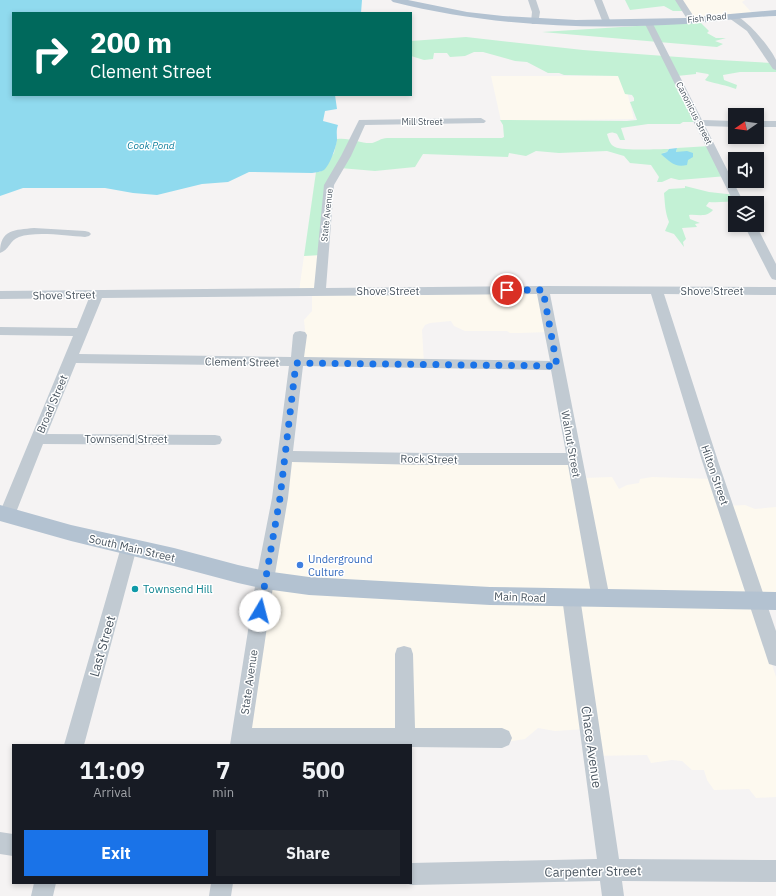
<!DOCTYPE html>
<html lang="en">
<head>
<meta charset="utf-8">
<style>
  body { margin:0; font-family:"IBM Plex Sans",sans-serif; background:#20242c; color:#f1f3f6; height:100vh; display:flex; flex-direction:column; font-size:15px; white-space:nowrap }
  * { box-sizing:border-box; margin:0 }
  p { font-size:13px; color:#9ea1a6 }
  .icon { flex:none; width:22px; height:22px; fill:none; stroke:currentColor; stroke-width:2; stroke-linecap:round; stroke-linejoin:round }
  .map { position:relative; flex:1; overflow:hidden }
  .panel { position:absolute; left:12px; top:744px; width:400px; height:140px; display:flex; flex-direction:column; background:#171b24; border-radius:0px; box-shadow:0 2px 6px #0003 }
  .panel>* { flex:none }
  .top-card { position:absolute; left:12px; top:12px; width:400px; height:84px; border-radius:0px; box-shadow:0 2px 6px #0003; background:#00695c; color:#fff; overflow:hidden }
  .needle { width:26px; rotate:257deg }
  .buttons { position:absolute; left:728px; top:108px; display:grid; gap:8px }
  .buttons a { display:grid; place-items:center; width:36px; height:36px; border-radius:0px; background:#171b24; box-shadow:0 2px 6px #0003; font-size:20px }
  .pin { position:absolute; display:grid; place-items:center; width:34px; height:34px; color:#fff; margin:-17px; border:2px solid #fff; border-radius:50%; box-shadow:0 1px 4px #0007 }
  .me { position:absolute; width:44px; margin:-22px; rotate:8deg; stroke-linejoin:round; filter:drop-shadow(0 0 3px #0008) }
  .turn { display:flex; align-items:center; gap:14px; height:84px; padding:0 12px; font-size:18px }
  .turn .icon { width:52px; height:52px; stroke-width:2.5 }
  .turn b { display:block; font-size:28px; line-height:34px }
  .eta { display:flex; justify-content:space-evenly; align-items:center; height:68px; text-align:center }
  .eta b { font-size:24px; font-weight:700; line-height:28px }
  .cta { display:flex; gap:8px; margin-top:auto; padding:8px 12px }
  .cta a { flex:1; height:46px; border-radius:0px; background:#1a73e8; color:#fff; font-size:16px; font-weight:700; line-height:46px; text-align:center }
  .cta a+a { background:#20242c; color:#f1f3f6 }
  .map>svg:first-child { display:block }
  .commercial { fill:#fdf9ef }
  .green { fill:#c3f1d5 }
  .water { fill:#90daee }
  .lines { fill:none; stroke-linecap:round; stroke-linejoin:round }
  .minor { fill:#c1cad2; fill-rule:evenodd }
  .major { fill:#b3c2d1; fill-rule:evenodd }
  .route { stroke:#1a73e8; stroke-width:7; stroke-dasharray:0 12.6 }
  .shop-dot { fill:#3f7fe0; stroke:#fff; stroke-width:1.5 }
  .culture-dot { fill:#0f9aa8; stroke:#fff; stroke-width:1.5 }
  .labels { text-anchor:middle; stroke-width:3; stroke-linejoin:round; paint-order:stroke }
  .far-street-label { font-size:9px; fill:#4a5661; stroke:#fff }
  .far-water-label { font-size:10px; font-style:italic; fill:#0c7c9b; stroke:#fff }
  .street-label { font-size:11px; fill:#4a5661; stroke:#fff }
  .shop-label { font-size:11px; fill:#366cbe; stroke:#fff; text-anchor:start }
  .culture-label { font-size:11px; fill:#0d838f; stroke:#fff; text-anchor:start }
  .near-street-label { font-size:13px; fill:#4a5661; stroke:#fff }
</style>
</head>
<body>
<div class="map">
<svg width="776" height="896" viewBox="0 0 776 896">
  <rect width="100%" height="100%" fill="#f5f3f3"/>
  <path class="commercial" d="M680 0H745L742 2 753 14 692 20Z
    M491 76H623L634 119 501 121Z
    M321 255 319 291 538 290 549 332 520 333H510L507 331H465L454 326 451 321 430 323 425 325 422 330 424 364 299 362 305 330 304 320 312 311V293L299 291 304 256Z
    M570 458 583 478 612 477 619 489 627 485 639 483 640 479 652 477 713 479 725 506 745 505 755 509 776 507V601H751L776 677V797L756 798 749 789 714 790 707 780 704 770H692L682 761 672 760 651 763 647 755 592 756 585 729 555 731 538 728 525 739 506 742 248 728 287 460Z"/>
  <path class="green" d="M625 0H680L685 11H673L664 6 630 10Z
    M698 20 709 31 707 33 716 38H726L715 41 723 44 717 47 542 32 637 26Z
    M466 37 583 50 719 60 772 63 776 69V72H740L723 75 724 80 737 85 736 89C726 85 717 84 707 81L705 80 709 75 708 74 696 72V74L677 76 699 122H683L680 124H648L621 128 625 140H620L617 134C613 132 610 132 607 134 609 140 610 145 615 147 623 151 659 149 669 149L667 152 662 153 676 152 677 148 710 146 727 176 679 180 671 178 662 182H657L659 177 651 165 630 163 624 156 607 151 559 153 536 151 526 156 509 153 508 157 423 154 415 167 375 171 340 168 328 185 321 255 304 256 316 172H320L334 153 337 139C349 137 362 144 372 143 377 142 381 138 387 138H502L504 137 503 125 500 120 627 121 637 120 630 102 634 101V98L632 95 625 94 618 76 564 75 559 73H548L527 62 515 61 483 52H474L465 56 450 57 447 53H434L433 59 424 60 411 56V41Z
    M685 186 709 192 736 195 739 201C728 201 719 203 709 202L706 206 713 210C706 218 698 214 689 215L690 219 700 223 695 224 697 227 682 228 686 239 683 242 684 247 674 234 665 231 669 222C665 212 665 204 664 193L669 189 685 188Z"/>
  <path class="water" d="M0 0H362L361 13H13V95H335L337 109 325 111 323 121 338 125C336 130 337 135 337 140 336 147 330 165 324 170 321 172 316 172 312 173L249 172 228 182 202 184 157 195 133 193 105 188H23L0 196Z
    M677 148 676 152 687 151 693 153V157L688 160 687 165C675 168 670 162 661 154L667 152 669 149Z"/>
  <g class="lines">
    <path class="minor" d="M528 0H536L540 12 538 24H532L531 22 532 12Z
      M594 0H602L611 23 610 25H604L603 23Z
      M675 0H683L696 20 695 22H689Z
      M729 14C742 12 771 48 776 60 776 63 776 67 776 70L773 69 747 31 729 18Z
      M645 20H651L652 22 702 120 735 121V127L705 126 744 203H735V205L734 203 644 22Z
      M481 118 486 121 484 123 365 125 351 156 334 185 326 288 543 286 776 287V295L664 294 718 461 776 631V666L769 664 767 658 702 461 651 294H550L610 599 607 604 601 606 595 604 592 599 568 465H426L292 462 288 498 274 580 252 728H395V654L397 648 404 646 411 648 413 654 415 728H502L509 731 512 738 509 745 502 748 411 747V745H230L256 580 272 498 289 366 76 363 47 434 215 435 220 436 222 440 220 444 215 445 43 444 15 515 13 519 7 521 1 519 0 512 73 336 0 335V327L77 328 89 298 0 299V291L314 288 324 185 341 156 359 120ZM537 294 550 361 304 357 307 335 305 332 300 331 295 332 293 335 291 357 79 354 102 298ZM303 366 551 370 566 453H426L293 451Z
      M757 121H776V127H757Z
      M744 225H756L776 264V280L772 279 770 276Z
      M34 228 85 231 89 232 91 234 89 236 85 237C67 236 36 231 19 237 10 240 9 250 0 253 0 229 15 230 34 228Z
      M129 540 135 542 137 547 84 745H64L121 547 123 542Z
      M571 590 577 592 580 597 619 859 776 860V882L622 881 624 896H602L600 881 411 885 406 883H411V863L597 859 562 597 565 592Z
      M0 832 13 834V856L0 854Z
      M34 883H56L53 896H31Z
      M211 883H233L231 896H209Z"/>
    <path class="major" d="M391 0H408L467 12 503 16 576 20 685 18 776 10V16C746 17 716 22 685 24 586 30 489 26 393 2Z
      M0 505 71 525 174 548 238 565 265 571 309 577 490 587 776 592V610L490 605 309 595 265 589 238 583 174 566 71 541 0 521Z"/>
  </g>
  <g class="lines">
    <path class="route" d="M260 611 280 498 296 363 557 366 543 290H507"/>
  </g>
  <circle class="shop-dot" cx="300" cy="565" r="4"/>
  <circle class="culture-dot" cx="135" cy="589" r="4"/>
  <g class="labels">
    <g class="far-street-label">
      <text transform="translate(707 18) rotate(-6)" y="3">Fish Road</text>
      <text transform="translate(694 113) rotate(63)" y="3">Canonicus Street</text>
      <text x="422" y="125">Mill Street</text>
      <text transform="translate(327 215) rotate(-84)" y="3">State Avenue</text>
    </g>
    <g class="far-water-label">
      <text x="151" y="149">Cook Pond</text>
    </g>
    <g class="street-label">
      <text x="388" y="295">Shove Street</text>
      <text x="712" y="295">Shove Street</text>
      <text transform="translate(64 295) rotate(-1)" y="4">Shove Street</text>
      <text transform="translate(242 362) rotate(1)" y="4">Clement Street</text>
      <text transform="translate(52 404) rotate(-67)" y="4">Broad Street</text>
      <text x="126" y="443">Townsend Street</text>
      <text transform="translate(571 444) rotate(80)" y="4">Walnut Street</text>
      <text transform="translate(429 459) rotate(1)" y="4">Rock Street</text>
      <text transform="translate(715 475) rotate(71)" y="4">Hilton Street</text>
      <text transform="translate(132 548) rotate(13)" y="4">South Main Street</text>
      <text transform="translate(520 597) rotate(2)" y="4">Main Road</text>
      <text transform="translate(249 682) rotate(-82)" y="4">State Avenue</text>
    </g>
    <g class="shop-label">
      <text x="308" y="563">Underground<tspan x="308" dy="13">Culture</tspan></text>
    </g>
    <g class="culture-label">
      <text x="143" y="593">Townsend Hill</text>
    </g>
    <g class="near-street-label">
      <text transform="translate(102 646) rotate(-74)" y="5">Last Street</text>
      <text transform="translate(592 747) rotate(82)" y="5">Chace Avenue</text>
      <text transform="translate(593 871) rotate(-1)" y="5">Carpenter Street</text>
    </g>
  </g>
</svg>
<div class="buttons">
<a><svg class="needle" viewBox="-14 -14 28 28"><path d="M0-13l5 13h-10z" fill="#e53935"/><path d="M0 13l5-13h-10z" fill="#9ea1a6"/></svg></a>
<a><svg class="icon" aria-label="sound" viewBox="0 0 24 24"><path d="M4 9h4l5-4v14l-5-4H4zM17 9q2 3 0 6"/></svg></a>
<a><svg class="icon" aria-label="layers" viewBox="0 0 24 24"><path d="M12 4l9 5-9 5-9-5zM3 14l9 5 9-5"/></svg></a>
</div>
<div class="pin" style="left:507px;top:290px;background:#d93025"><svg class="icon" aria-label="arrive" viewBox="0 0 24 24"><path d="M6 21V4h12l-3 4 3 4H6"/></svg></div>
<svg class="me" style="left:260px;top:611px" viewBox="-20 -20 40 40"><circle r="19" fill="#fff"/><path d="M0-13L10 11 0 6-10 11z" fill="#1a73e8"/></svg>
<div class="top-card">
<div class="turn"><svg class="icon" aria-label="right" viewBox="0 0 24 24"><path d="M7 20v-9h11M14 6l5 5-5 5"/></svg><div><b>200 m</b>Clement Street</div></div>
</div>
<section class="panel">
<div class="eta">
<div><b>11:09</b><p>Arrival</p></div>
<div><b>7</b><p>min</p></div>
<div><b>500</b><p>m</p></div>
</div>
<div class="cta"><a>Exit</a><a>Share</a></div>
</section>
</div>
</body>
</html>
